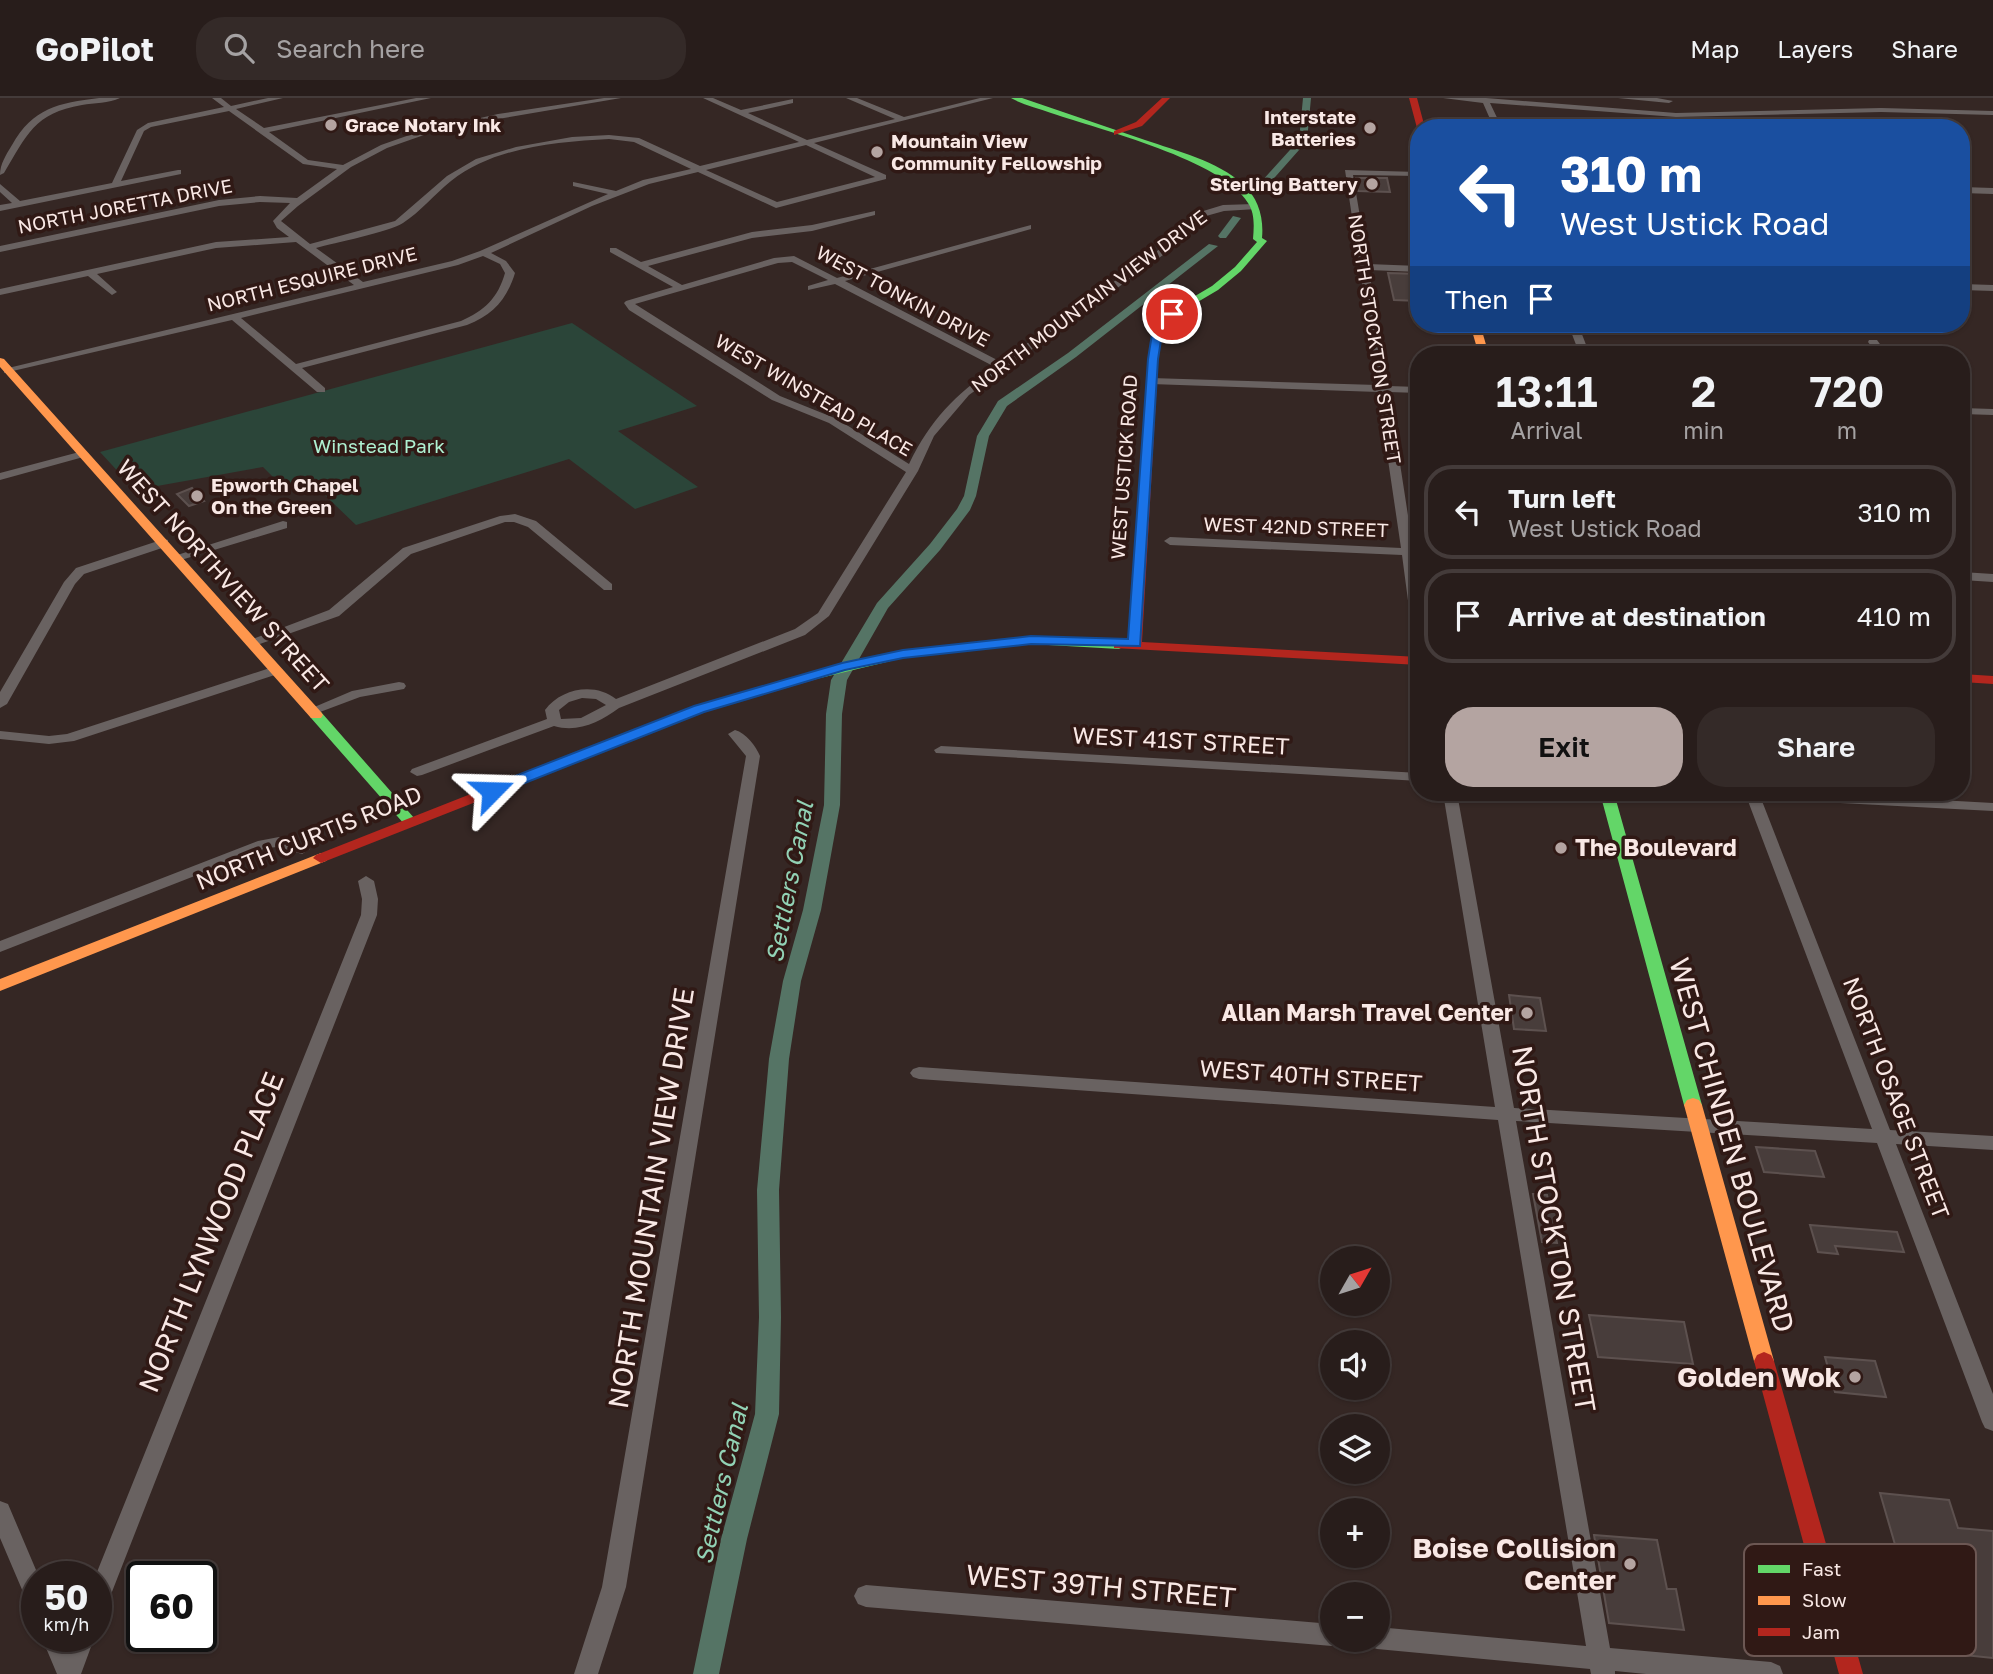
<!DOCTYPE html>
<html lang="en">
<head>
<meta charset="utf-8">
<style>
  body { margin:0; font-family:"Golos Text",sans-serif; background:#342a28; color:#f1f3f6; height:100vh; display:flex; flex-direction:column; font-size:26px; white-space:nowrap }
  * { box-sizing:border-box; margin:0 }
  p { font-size:23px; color:#a5a2a3 }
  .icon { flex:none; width:38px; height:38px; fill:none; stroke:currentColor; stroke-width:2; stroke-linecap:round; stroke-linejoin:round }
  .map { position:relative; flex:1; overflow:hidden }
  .side { position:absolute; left:1410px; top:248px; width:560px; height:455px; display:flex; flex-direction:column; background:#281d1b; border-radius:28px; box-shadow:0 2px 5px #0004,0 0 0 2px #443b3a }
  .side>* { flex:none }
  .hud { position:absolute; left:1410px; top:21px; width:560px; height:214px; border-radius:28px; box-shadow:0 2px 5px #0004,0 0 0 2px #443b3a; background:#1a4fa0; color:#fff; overflow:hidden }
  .needle { width:46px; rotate:51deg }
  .tools { position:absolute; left:1320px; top:1148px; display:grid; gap:14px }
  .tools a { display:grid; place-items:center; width:70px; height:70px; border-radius:50%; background:#281d1b; box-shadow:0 2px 5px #0004,0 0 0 2px #443b3a; font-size:35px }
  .speed { position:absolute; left:21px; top:1463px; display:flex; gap:14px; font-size:35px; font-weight:700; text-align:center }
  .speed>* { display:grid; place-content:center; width:91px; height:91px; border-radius:50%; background:#281d1b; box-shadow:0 2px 5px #0004,0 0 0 2px #443b3a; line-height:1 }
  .speed small { font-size:18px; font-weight:400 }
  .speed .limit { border:4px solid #111; border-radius:10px; background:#fff; color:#111 }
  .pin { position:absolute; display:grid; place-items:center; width:60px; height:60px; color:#fff; margin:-30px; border:4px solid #fff; border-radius:50%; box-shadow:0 2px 7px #0007 }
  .me { position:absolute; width:77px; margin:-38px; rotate:68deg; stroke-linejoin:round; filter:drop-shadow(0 0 5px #0008) }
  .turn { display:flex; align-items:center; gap:24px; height:147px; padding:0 35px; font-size:32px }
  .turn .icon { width:91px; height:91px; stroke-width:2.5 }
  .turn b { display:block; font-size:49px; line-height:60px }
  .then { display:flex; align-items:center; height:66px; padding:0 35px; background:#0003; gap:14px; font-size:26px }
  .eta { display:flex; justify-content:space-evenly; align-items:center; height:119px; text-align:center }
  .eta b { font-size:42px; font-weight:600; line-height:49px }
  .primary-button { display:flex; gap:14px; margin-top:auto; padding:14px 35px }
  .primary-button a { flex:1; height:80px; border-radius:28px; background:#b4a4a1; color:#111; font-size:28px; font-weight:600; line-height:80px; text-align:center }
  .primary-button a+a { background:#342a28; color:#f1f3f6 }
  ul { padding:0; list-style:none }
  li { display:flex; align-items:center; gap:21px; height:94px; margin:0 14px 10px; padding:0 21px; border:4px solid #443b3a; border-radius:28px }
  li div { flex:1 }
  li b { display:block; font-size:26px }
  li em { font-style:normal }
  header { display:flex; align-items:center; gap:42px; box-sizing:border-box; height:98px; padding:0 35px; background:#281d1b; border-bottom:2px solid #443b3a }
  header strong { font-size:33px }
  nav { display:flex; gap:38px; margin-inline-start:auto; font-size:24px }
  .search { width:490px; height:63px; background:#342a28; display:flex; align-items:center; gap:18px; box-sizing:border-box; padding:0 24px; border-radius:28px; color:#a5a2a3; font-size:26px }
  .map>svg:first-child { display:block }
  .green { fill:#2b4539 }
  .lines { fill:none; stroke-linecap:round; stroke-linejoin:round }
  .canal { fill:#557465; fill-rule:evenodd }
  .building { fill:#483d3b; stroke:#5d514f; stroke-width:2 }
  .street { fill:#696261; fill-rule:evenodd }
  .fast { fill:#63d668; fill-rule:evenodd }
  .slow { fill:#ff974d; fill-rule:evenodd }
  .jam { fill:#b3261e; fill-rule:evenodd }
  .route { fill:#1a73e8; stroke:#114b97; stroke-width:2 }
  .poi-dot { fill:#b4a4a1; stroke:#301915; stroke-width:2.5 }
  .labels { text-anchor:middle; stroke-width:7; stroke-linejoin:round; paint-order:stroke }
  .far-poi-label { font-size:19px; font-weight:bold; fill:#f9e8e5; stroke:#301915; text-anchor:start }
  .far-street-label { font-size:19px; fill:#f9e8e5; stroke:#301915 }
  .far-park-label { font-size:19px; fill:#aff1d2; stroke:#301915 }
  .street-label { font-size:23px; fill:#f9e8e5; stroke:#301915 }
  .poi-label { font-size:23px; font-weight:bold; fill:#f9e8e5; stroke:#301915; text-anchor:start }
  .water-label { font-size:24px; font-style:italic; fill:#92d2b5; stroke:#301915 }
  .near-street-label { font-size:28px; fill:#f9e8e5; stroke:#301915 }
  .near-poi-label { font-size:28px; font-weight:bold; fill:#f9e8e5; stroke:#301915; text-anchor:end }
  .key { fill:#301915; stroke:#6c5753; stroke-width:2 }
  .key-label { font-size:19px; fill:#f9e8e5 }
</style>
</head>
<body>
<header>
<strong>GoPilot</strong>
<div class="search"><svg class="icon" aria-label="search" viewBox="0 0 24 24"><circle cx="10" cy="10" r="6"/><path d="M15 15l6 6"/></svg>Search here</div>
<nav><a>Map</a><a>Layers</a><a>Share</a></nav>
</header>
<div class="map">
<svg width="1993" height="1576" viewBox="0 0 1993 1576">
  <rect width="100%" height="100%" fill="#352724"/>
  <path class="green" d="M572 225 697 308 618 333 698 389 635 411 569 361 356 427 309 382 283 389 263 369 135 392 100 354Z"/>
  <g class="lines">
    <path class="canal" d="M1303 0H1311L1307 43 1267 88H1261V84L1299 42Z
      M1233 118 1241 120 1226 140H1220L1218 138Z
      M1209 146 1218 148 1076 259 1007 308 989 338 976 398 970 412 940 452 888 510 847 582 842 616 840 707 821 812 801 883 789 961 779 1092 781 1219 779 1316 747 1441 719 1576H693L721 1441 755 1316 759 1219 757 1092 769 961 783 883 803 812 824 707 826 616 831 582 877 505 930 446 957 411 964 398 977 338 998 303 1068 255Z"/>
  </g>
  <path class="building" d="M1356 80H1387L1390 94 1358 93Z
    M1388 175 1419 176V203L1394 202Z
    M192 390 204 403 189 408 177 396Z
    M1509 897 1540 900 1546 933 1514 931Z
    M1756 1049 1815 1053 1824 1079 1764 1074Z
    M1533 1096 1547 1097 1550 1110 1560 1111 1563 1127 1553 1126 1557 1145 1542 1144Z
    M1810 1127 1897 1134 1904 1154 1835 1148 1838 1156 1818 1154Z
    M1589 1217 1684 1224 1693 1266 1598 1259Z
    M1825 1259 1875 1263 1886 1299 1835 1294Z
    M1880 1395 1949 1402 1958 1430 1993 1433V1560L1926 1553Z
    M1594 1437 1657 1442 1667 1491H1676L1684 1532 1609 1525Z"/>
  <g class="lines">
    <path class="street" d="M99 0H120C109 5 94 5 82 7 34 15 27 37 4 75L0 77C0 66 6 57 12 47 33 10 58 5 99 0Z
      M212 0H221L231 8 268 0H283L236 11 264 30 416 0H431L269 34 308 62 343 67 381 47 418 34 498 16 604 0H621L498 21 424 37 387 50 351 69 298 108 281 123 310 146 395 123 447 78 476 61 516 49 572 39 609 37 639 40 700 68 799 44 703 0H713L741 12 793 1V5L748 15 807 42 895 21 846 0H857L904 19 980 0H993L814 45 886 77V81L776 110 698 74 649 86 592 108 491 155 506 163 515 175C507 201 493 217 467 227L302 270 325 290V294H317L232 222 4 275V271L354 187 296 144 216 150 97 176 117 194 112 197 88 178 0 197V191L216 144 289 139 277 130 273 123 290 105 260 104 219 108 0 154V148L219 102 260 98 297 100 337 71 303 66 229 13 151 29 144 33 121 83 178 72H181V76L0 113V107L12 105 0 94V86L20 103 112 85 137 32 148 25 224 9ZM609 41 634 44 691 71 643 82 616 93 573 84V88L608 96 480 153 452 163 363 184 316 150C334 145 389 134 403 125 420 114 435 96 451 83 494 49 556 44 609 41ZM806 47 875 79 777 104 706 72ZM483 158 500 166 505 175C498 200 484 213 461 223L296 266 241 220 458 167Z
      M1443 0H1486L1676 15 1881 10 1993 13V17L1881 14 1676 19 1490 5 1502 30H1494L1483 5Z
      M1618 0H1657L1673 3 1669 5Z
      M1345 72 1419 74V78L1353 77 1368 166 1419 168V174L1369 172 1388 288 1419 289V295L1389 294 1413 450H1419V458L1414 457 1419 492V537L1412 533 1402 457 1170 447 1164 443 1170 439 1401 450 1378 294 1151 286 1146 283 1151 280 1377 287Z
      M1962 89 1993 90V96L1962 95Z
      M1254 106 1258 109 1257 111 1224 113 1206 118 1170 152 969 297 934 338 918 373 829 518 805 537 619 610C600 624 578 635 554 628L422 677 417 678 410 674 412 671 547 621 545 612C561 590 595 584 616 601L795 531 818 515 906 374 829 325 772 302 629 212 624 205 626 203 673 189 610 154V150H616L641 164 752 134 812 127 875 113V117L812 133 752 140 648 168 682 187 774 160 794 158 837 180 1031 127V131L845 183 1001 264 1164 148 1200 114 1223 107ZM792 164 828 182 808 188V192L835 186 995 269C954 298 931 321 909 366L837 321 780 298 635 206 778 165ZM582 600 596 601 606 607 581 620 561 621 559 612 569 604Z
      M1962 186 1993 187V193L1962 192Z
      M1568 226H1578L1590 257H1580Z
      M1869 242H1877L1888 257H1878L1868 244Z
      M1962 310 1993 311V317L1962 316Z
      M83 353 89 356 87 358 0 382V375Z
      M515 416 536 423 612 486V492H604L528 429 514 424H505L411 456 339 518 257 547H247L245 544 329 512 403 450 500 418Z
      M283 423 287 424V430L181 462H173L171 459Z
      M164 441 168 442V448L84 476 75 486 7 606 0 610V594L64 484 76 470Z
      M1962 474 1993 476V484L1962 482Z
      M276 568 283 572 281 575 74 643 49 646 0 641V633L49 638 67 636Z
      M399 584 404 585 406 588 404 591 360 599 312 617 305 613 352 593Z
      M735 632C746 635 756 648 760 658L626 1489 598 1576H574L602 1489 746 658 728 636Z
      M941 648 1419 675V683L936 655 934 652Z
      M1443 695H1457L1514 1010 1872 1031 1748 703 1749 700 1735 699 1728 695H1812L1993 705V713L1763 701 1762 703 1890 1032 1993 1038V1052L1896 1046 1993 1296V1333L1985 1330 1982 1324 1877 1045 1516 1023 1610 1550 1771 1564 1780 1568 1783 1576H1646L1615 1573V1576H1591L1590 1571 1377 1551 1369 1548 1366 1542H1377V1529L1586 1548 1498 1022 919 981 913 979 910 975 913 971 919 969 1495 1009Z
      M279 739 307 748 310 751 302 756 278 749 266 750 0 854V843L258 743Z
      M366 778 374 783 378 801 377 817 108 1504 104 1512 96 1515 95 1479 361 817 362 801 358 783Z
      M0 1403 8 1406 39 1479H37V1511L29 1508 0 1440Z
      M866 1487 1332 1526V1542H1342L1332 1548 866 1509 858 1506 854 1498 858 1490Z
      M41 1538H65L68 1545 71 1538H95L81 1576H57Z"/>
    <path class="fast" d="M1011 0H1022C1063 14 1104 28 1145 42 1177 53 1217 63 1243 86 1258 100 1264 119 1262 140L1267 143 1241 173 1218 192 1196 205 1187 207 1162 236 1157 268 1148 266 1152 236 1181 203 1190 201 1212 188 1235 169 1257 144 1253 141C1254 129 1255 115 1248 105 1224 63 1099 31 1051 15 1038 10 1023 7 1011 0Z
      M1031 538 1119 543 1126 547 1119 551 1031 546 903 560 812 582 805 578 807 575 903 552Z
      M316 613 321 614 415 721 418 724 415 727H405L311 620 309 617Z
      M1600 695H1614L1702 1007 1699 1012H1687L1684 1007Z"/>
    <path class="slow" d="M1470 226H1480L1489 257H1479Z
      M0 260 4 261 321 614 323 617 321 620H311L0 269Z
      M321 755 329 760 326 763 0 893V881Z
      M1693 1000 1699 1002 1702 1007 1774 1263 1771 1269 1764 1272 1757 1269 1754 1263 1684 1007 1687 1002Z"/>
    <path class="jam" d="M1162 0H1170L1142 28 1114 37V33L1136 24Z
      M1409 0H1417L1425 30H1417Z
      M1153 263 1158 266 1142 544 1419 559V567L1114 550V544H1129L1148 266Z
      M812 574 819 578 817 581 704 614 326 763 321 765 313 760 316 757 694 608Z
      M1962 576 1993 578V586L1962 584Z
      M1764 1254 1771 1257 1774 1263 1863 1576H1839L1754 1263 1757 1257Z"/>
  </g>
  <path class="route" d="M1169 214 1177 216 1162 236 1158 261 1140 548 1031 546 903 560 845 572 704 614 497 696H487L485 693 487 689 694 608 842 565 903 552 1031 538 1128 541 1148 261 1152 236Z"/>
  <g class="poi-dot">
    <circle cx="331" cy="27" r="7"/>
    <circle cx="1370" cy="30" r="7"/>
    <circle cx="877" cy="54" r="7"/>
    <circle cx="1372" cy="86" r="7"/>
    <circle cx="197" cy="398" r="7"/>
    <circle cx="1561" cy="750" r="7"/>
    <circle cx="1527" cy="915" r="7"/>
    <circle cx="1855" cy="1279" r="7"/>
    <circle cx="1630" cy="1466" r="7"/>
  </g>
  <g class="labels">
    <g class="far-poi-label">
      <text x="1356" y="26" text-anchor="end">Interstate<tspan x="1356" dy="22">Batteries</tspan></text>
      <text x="345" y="34">Grace Notary Ink</text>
      <text x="891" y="50">Mountain View<tspan x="891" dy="22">Community Fellowship</tspan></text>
      <text x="1358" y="93" text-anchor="end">Sterling Battery</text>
      <text x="211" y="394">Epworth Chapel<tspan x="211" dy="22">On the Green</tspan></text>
    </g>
    <g class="far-street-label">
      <text transform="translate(125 108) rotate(-11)" y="7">NORTH JORETTA DRIVE</text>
      <text transform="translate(312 181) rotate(-14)" y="7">NORTH ESQUIRE DRIVE</text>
      <text transform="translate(903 198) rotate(28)" y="7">WEST TONKIN DRIVE</text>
      <text transform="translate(1089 203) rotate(-37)" y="7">NORTH MOUNTAIN VIEW DRIVE</text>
      <text transform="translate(1375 241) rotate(81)" y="7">NORTH STOCKTON STREET</text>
      <text transform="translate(814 297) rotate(30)" y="7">WEST WINSTEAD PLACE</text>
      <text transform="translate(1124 369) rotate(-86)" y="7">WEST USTICK ROAD</text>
      <text transform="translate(1296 429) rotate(2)" y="7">WEST 42ND STREET</text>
    </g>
    <g class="far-park-label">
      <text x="379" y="355">Winstead Park</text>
    </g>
    <g class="street-label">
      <text transform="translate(223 478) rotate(48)" y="8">WEST NORTHVIEW STREET</text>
      <text transform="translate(1181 643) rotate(3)" y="8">WEST 41ST STREET</text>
      <text transform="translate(309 740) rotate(-22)" y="8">NORTH CURTIS ROAD</text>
      <text transform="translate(1311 978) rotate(4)" y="8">WEST 40TH STREET</text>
      <text transform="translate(1896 1000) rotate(69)" y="8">NORTH OSAGE STREET</text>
    </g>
    <g class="poi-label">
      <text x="1575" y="758">The Boulevard</text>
      <text x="1513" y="923" text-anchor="end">Allan Marsh Travel Center</text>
    </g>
    <g class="water-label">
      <text transform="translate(790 784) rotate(-79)" y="8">Settlers Canal</text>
      <text transform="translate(722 1386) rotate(-77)" y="8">Settlers Canal</text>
    </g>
    <g class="near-street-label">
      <text transform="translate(1732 1047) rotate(74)" y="10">WEST CHINDEN BOULEVARD</text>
      <text transform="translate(651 1100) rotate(-81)" y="10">NORTH MOUNTAIN VIEW DRIVE</text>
      <text transform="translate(1554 1131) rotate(80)" y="10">NORTH STOCKTON STREET</text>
      <text transform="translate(211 1134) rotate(-68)" y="10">NORTH LYNWOOD PLACE</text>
      <text transform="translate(1101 1488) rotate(5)" y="10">WEST 39TH STREET</text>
    </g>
    <g class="near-poi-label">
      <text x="1841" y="1289">Golden Wok</text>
      <text x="1616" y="1460">Boise Collision<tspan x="1616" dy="32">Center</tspan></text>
    </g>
  </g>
  <rect x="1744" y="1446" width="232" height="112" rx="10" class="key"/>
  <rect x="1758" y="1467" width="32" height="8" fill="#63d668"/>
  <rect x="1758" y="1498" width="32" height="9" fill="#ff974d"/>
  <rect x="1758" y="1530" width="32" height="8" fill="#b3261e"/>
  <g class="key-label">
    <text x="1802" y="1478">Fast</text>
    <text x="1802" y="1509">Slow</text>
    <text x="1802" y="1541">Jam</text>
  </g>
</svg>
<div class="tools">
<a><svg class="needle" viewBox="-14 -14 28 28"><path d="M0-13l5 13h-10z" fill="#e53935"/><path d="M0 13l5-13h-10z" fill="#a5a2a3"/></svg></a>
<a><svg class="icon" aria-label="sound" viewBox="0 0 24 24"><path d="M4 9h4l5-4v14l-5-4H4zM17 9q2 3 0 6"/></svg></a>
<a><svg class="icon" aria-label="layers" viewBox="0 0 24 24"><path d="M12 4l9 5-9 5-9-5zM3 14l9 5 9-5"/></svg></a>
<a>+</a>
<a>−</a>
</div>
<div class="speed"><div>50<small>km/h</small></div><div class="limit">60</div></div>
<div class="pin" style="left:1172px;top:216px;background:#d93025"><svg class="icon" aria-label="arrive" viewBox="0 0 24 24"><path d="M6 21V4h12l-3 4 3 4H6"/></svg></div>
<svg class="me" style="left:492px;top:693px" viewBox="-20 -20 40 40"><path d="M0-17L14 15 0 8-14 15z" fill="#1a73e8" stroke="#fff" stroke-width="4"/></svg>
<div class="hud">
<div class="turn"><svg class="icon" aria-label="left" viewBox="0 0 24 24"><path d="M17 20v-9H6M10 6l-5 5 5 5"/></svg><div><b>310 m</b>West Ustick Road</div></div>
<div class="then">Then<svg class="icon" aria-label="arrive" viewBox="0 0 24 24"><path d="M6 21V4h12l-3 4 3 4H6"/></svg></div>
</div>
<section class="side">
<div class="eta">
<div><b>13:11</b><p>Arrival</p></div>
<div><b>2</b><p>min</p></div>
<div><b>720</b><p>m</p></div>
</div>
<ul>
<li><svg class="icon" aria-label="left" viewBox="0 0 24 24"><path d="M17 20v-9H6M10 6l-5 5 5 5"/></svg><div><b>Turn left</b><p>West Ustick Road</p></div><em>310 m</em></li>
<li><svg class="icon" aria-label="arrive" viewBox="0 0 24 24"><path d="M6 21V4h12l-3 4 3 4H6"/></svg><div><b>Arrive at destination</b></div><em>410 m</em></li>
</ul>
<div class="primary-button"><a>Exit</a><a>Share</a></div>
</section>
</div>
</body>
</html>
